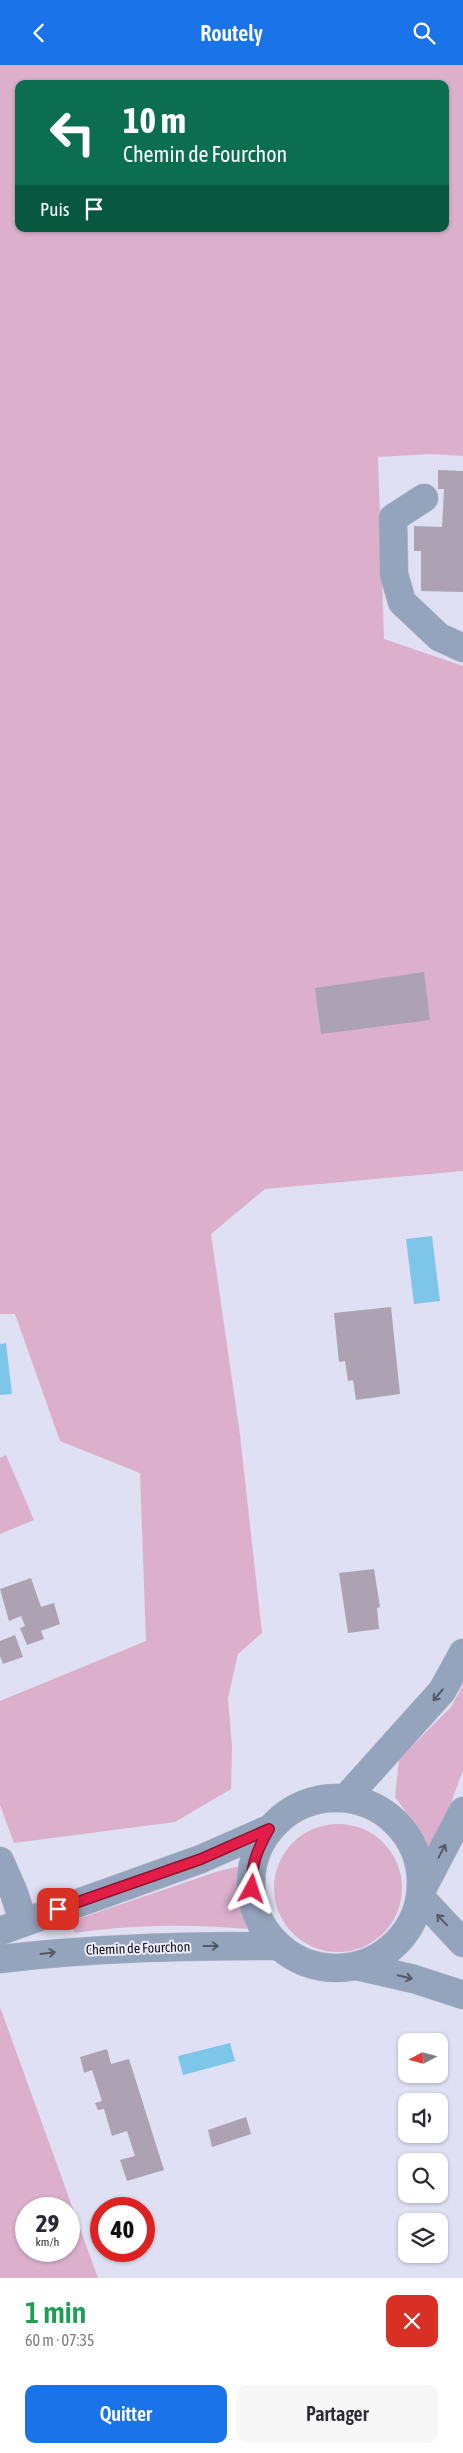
<!DOCTYPE html>
<html lang="fr">
<head>
<meta charset="utf-8">
<style>
  body { margin:0; font-family:"Asap Condensed",sans-serif; background:#f7f7f7; color:#2b2b33; height:100vh; display:flex; flex-direction:column; font-size:19px; white-space:nowrap }
  * { box-sizing:border-box; margin:0 }
  p { font-size:16px; color:#7c7c81 }
  .icon { flex:none; width:28px; height:28px; fill:none; stroke:currentColor; stroke-width:2; stroke-linecap:round; stroke-linejoin:round }
  .map { position:relative; height:2213px; overflow:hidden }
  .details { display:flex; flex-direction:column; background:#fff; flex:1 }
  .details>* { flex:none }
  .banner { position:absolute; left:15px; top:15px; width:434px; height:152px; border-radius:10px; box-shadow:0 1px 4px #0004; background:#0b6e4f; color:#fff; overflow:hidden }
  .needle { width:32px; rotate:263deg }
  .buttons { position:absolute; left:398px; top:1968px; display:grid; gap:10px }
  .buttons a { display:grid; place-items:center; width:50px; height:50px; border-radius:10px; background:#fff; box-shadow:0 1px 4px #0004; font-size:25px }
  .speed { position:absolute; left:15px; top:2132px; display:flex; gap:10px; font-size:25px; font-weight:700; text-align:center }
  .speed>* { display:grid; place-content:center; width:65px; height:65px; border-radius:50%; background:#fff; box-shadow:0 1px 4px #0004; line-height:1 }
  .speed small { font-size:12px; font-weight:400 }
  .speed .limit { border:8px solid #d22; background:#fff; color:#111 }
  .pin { position:absolute; display:grid; place-items:center; width:42px; height:42px; color:#fff; margin:-21px; border-radius:10px; box-shadow:0 2px 8px #0006 }
  .me { position:absolute; width:55px; margin:-28px; rotate:5deg; stroke-linejoin:round; filter:drop-shadow(0 0 4px #0008) }
  .turn { display:flex; align-items:center; gap:18px; height:105px; padding:0 25px; font-size:22px }
  .turn .icon { width:65px; height:65px; stroke-width:2.5 }
  .turn b { display:block; font-size:35px; line-height:42px }
  .then { display:flex; align-items:center; height:48px; padding:0 25px; background:#0003; gap:10px; font-size:19px }
  .round { display:grid; place-items:center; flex:none; width:52px; height:52px; border-radius:10px; background:#f7f7f7 }
  .summary { display:flex; align-items:center; justify-content:space-between; height:85px; padding:0 25px }
  h1 { font-size:30px; font-weight:600; line-height:38px; color:#1e9e55 }
  .action { display:flex; gap:10px; margin-top:auto; padding:10px 25px }
  .action a { flex:1; height:58px; border-radius:10px; background:#1a73e8; color:#fff; font-size:20px; font-weight:600; line-height:58px; text-align:center }
  .action a+a { background:#f7f7f7; color:#2b2b33 }
  header { display:flex; justify-content:space-between; align-items:center; height:65px; padding:0 25px; background:#1a73e8; color:#fff; font-size:22px; font-weight:600 }
  .map>svg:first-child { display:block }
  .green { fill:#dcafcc; fill-rule:evenodd }
  .water { fill:#7dc6ea }
  .building { fill:#aca2b3 }
  .lines { fill:none; stroke-linecap:round; stroke-linejoin:round }
  .minor-casing { stroke:#babbcb; stroke-width:29 }
  .minor { stroke:#94a4bc; stroke-width:28 }
  .oneway { stroke:#525a6a }
  .route-casing { stroke:#92132f; stroke-width:12 }
  .route { stroke:#e11d48; stroke-width:9 }
  .labels { text-anchor:middle; stroke-width:4; stroke-linejoin:round; paint-order:stroke }
  .street-label { font-size:14px; fill:#111117; stroke:#ededfd }
</style>
</head>
<body>
<header><svg class="icon" aria-label="back" viewBox="0 0 24 24"><path d="M15 5l-7 7 7 7"/></svg>Routely<svg class="icon" aria-label="search" viewBox="0 0 24 24"><circle cx="10" cy="10" r="6"/><path d="M15 15l6 6"/></svg></header>
<div class="map">
<svg width="463" height="2213" viewBox="0 0 463 2213">
  <rect width="100%" height="100%" fill="#dfe0f3"/>
  <path class="green" d="M0 0H463V391L430 389 378 392 384 574 463 601V1106L265 1124 211 1169 240 1370 262 1568 238 1589 228 1633 232 1682 231 1724 175 1757 14 1778 0 1740V1636L146 1576 140 1408 60 1376 15 1249H0ZM19 19H445V164H19Z
    M6 1390 34 1455 0 1469V1393Z
    M463 1620V1705L431 1793 420 1766 395 1732 399 1694 451 1642Z
    M274 1823a64 64 0 1 1 128 0a64 64 0 1 1-128 0Z
    M245 1800 241 1846 250 1864C191 1859 133 1859 75 1868L69 1857 219 1806Z
    M0 1942 98 2213H0ZM26 2144H69V2186H26Z"/>
  <path class="water" d="M432 1171 440 1236 414 1239 406 1174Z
    M6 1278 12 1329 0 1330V1279Z
    M230 1978 235 1996 183 2010 178 1991Z"/>
  <path class="building" d="M438 405 463 406V527L421 526V486H414V461L442 462 444 424H438Z
    M424 907 430 955 321 969 315 923Z
    M391 1242 400 1329 356 1335 353 1315 348 1316 345 1296 339 1297 334 1248Z
    M374 1504 380 1542 377 1543 379 1564 348 1568 339 1508Z
    M31 1513 41 1542 54 1538 60 1559 41 1566 44 1574 27 1580 20 1563 25 1561 21 1551 9 1556 0 1524Z
    M15 1570 23 1592 3 1599 0 1591V1576Z
    M107 1984 111 1999 129 1994 164 2105 127 2116 120 2095 135 2091 127 2066 112 2071 104 2044 98 2045 95 2038 102 2036 92 2005 84 2008 80 1992Z
    M246 2052 251 2069 212 2082 208 2065Z"/>
  <g class="lines">
    <defs>
      <path id="minor" d="M424 433 393 453 394 509 402 537 439 572 463 583
        M346 1733 442 1626 463 1588
        M251 1818a85 85 0 1 1 170 0a85 85 0 1 1-170 0Z
        M0 1796 14 1828 23 1856
        M421 1826 463 1746
        M420 1832 463 1878
        M0 1866 201 1794 269 1764
        M0 1894C93 1883 184 1881 277 1881
        M357 1901 414 1914 463 1930"/>
    </defs>
    <use href="#minor" class="minor-casing"/>
    <use href="#minor" class="minor"/>
  </g>
  <defs><path id="oneway-shaft" d="M-6 0H5M1.5-3L5.5 0L1.5 3" fill="none" stroke-width="1.6" stroke-linecap="round" stroke-linejoin="round" transform="scale(1.25)"/></defs>
  <g class="oneway">
    <use href="#oneway-shaft" transform="translate(438 1630) rotate(130)"/>
    <use href="#oneway-shaft" transform="translate(442 1786) rotate(-62)"/>
    <use href="#oneway-shaft" transform="translate(442 1855) rotate(-134)"/>
    <use href="#oneway-shaft" transform="translate(211 1881)"/>
    <use href="#oneway-shaft" transform="translate(48 1888) rotate(-7)"/>
    <use href="#oneway-shaft" transform="translate(405 1912) rotate(13)"/>
  </g>
  <g class="lines">
    <defs>
      <path id="route" d="M58 1844 201 1794 269 1764C258 1783 250 1801 252 1824"/>
    </defs>
    <use href="#route" class="route-casing"/>
    <use href="#route" class="route"/>
  </g>
  <g class="labels">
    <g class="street-label">
      <text transform="translate(138 1883) rotate(-2)" y="5">Chemin de Fourchon</text>
    </g>
  </g>
</svg>
<div class="buttons">
<a><svg class="needle" viewBox="-14 -14 28 28"><path d="M0-13l5 13h-10z" fill="#e53935"/><path d="M0 13l5-13h-10z" fill="#7c7c81"/></svg></a>
<a><svg class="icon" aria-label="sound" viewBox="0 0 24 24"><path d="M4 9h4l5-4v14l-5-4H4zM17 9q2 3 0 6"/></svg></a>
<a><svg class="icon" aria-label="search" viewBox="0 0 24 24"><circle cx="10" cy="10" r="6"/><path d="M15 15l6 6"/></svg></a>
<a><svg class="icon" aria-label="layers" viewBox="0 0 24 24"><path d="M12 4l9 5-9 5-9-5zM3 14l9 5 9-5"/></svg></a>
</div>
<div class="speed"><div>29<small>km/h</small></div><div class="limit">40</div></div>
<div class="pin" style="left:58px;top:1844px;background:#d93025"><svg class="icon" aria-label="arrive" viewBox="0 0 24 24"><path d="M6 21V4h12l-3 4 3 4H6"/></svg></div>
<svg class="me" style="left:252px;top:1824px" viewBox="-20 -20 40 40"><path d="M0-17L14 15 0 8-14 15z" fill="#e11d48" stroke="#fff" stroke-width="4"/></svg>
<div class="banner">
<div class="turn"><svg class="icon" aria-label="left" viewBox="0 0 24 24"><path d="M17 20v-9H6M10 6l-5 5 5 5"/></svg><div><b>10 m</b>Chemin de Fourchon</div></div>
<div class="then">Puis<svg class="icon" aria-label="arrive" viewBox="0 0 24 24"><path d="M6 21V4h12l-3 4 3 4H6"/></svg></div>
</div>
</div>
<section class="details">
<div class="summary"><div><h1>1 min</h1><p>60 m · 07:35</p></div><a class="round" style="background:#d93025;color:#fff"><svg class="icon" aria-label="close" viewBox="0 0 24 24"><path d="M6 6l12 12M18 6L6 18"/></svg></a></div>
<div class="action"><a>Quitter</a><a>Partager</a></div>
</section>
</body>
</html>
